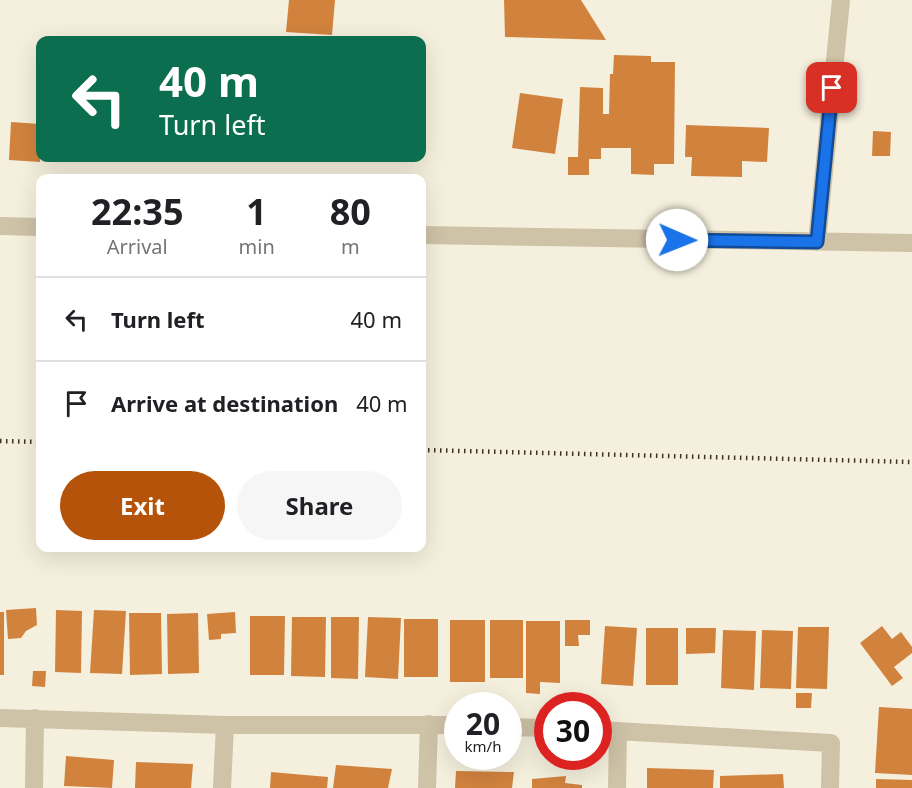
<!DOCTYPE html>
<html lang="en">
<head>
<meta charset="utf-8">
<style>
  body { margin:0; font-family:"Noto Sans",sans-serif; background:#f6f6f6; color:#202124; height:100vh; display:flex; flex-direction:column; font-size:22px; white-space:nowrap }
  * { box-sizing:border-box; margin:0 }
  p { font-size:20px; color:#757577 }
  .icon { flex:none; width:33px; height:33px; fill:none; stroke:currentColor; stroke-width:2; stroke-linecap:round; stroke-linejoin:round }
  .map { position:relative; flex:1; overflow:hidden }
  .details { position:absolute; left:36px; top:174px; width:390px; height:378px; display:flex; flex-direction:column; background:#fff; border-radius:12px; box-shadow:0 6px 24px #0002 }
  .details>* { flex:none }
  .hud { position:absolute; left:36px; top:36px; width:390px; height:126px; border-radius:12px; box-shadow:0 6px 24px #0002; background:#0b6e4f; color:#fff; overflow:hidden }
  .speed { position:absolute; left:444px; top:692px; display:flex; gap:12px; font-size:30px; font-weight:700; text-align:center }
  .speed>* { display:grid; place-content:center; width:78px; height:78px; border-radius:50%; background:#fff; box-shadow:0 6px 24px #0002; line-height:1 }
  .speed small { font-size:15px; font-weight:400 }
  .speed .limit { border:9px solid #d22; background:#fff; color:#111 }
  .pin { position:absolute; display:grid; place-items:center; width:51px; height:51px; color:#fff; margin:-26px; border-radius:12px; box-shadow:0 3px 9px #0006 }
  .me { position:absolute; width:66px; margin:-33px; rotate:91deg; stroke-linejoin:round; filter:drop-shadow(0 0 4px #0008) }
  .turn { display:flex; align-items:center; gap:21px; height:126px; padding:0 24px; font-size:27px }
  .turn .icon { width:78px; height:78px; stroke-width:2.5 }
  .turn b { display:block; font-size:42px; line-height:51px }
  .eta { display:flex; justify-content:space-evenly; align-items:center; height:102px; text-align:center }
  .eta b { font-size:36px; font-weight:700; line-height:42px }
  .action { display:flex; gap:12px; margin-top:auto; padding:12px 24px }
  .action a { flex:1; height:69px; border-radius:36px; background:#b45309; color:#fff; font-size:24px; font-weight:700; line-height:69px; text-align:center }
  .action a+a { background:#f6f6f6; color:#202124 }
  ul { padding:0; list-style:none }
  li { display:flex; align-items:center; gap:18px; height:84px; padding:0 24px; border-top:2px solid #e0e0e0 }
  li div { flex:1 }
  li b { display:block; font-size:22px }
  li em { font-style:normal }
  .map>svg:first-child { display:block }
  .building { fill:#d1833e }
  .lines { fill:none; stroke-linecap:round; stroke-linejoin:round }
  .minor { stroke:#cec2a7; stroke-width:18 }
  .rail { stroke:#3a3228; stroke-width:4.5; stroke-dasharray:1.5 4.5; stroke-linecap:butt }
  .route-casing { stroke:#114b97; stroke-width:15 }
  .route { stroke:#1a73e8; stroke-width:10 }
</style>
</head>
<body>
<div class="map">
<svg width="912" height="788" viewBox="0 0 912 788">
  <rect width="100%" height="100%" fill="#f5efdd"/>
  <path class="building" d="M289 0H335L332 35 286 32Z
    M504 0H581L606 40 505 37Z
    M614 55 651 56V62H675L674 164H654V175L631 174V148H601V159H589V175H568V157H578L580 87 603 88V114H609L610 74H613Z
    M520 93 563 99 555 154 512 148Z
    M11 122 40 124V162L9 160Z
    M686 125 769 128 767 162 742 161V177L691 176 692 157H685Z
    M873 131 891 132 890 156H872Z
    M36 608 37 625 26 631 21 638 8 639 6 610Z
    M56 610 82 611 81 673 55 672Z
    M94 610 126 611 122 674 90 673Z
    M0 612H4V675H0Z
    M235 612 236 633 221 634V639L209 640 207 614Z
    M129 613H161L162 674 130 675Z
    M198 613 199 673 168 674 167 614Z
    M250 616H285L284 675H250Z
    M292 617H326L325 677 291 676Z
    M331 617H359L358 679 331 678Z
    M368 617 401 618 398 679 365 677Z
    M404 619H438V677H404Z
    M450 620H485V682H450Z
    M490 620H523V678H490Z
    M565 620H590V635H578L579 646H565Z
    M526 621H560V683L540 682V694L526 693Z
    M605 626 637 628 633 686 601 684Z
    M882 626 892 639 901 632 912 647V653L894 667 903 678 892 686 860 643Z
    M798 627H829L827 689 796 688Z
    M646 628H678V685H646Z
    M686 628H716L715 653 686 654Z
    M723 630 756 631 754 690 721 688Z
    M762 630 793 631 791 689 760 688Z
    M33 671H46L45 687 32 686Z
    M796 693H812L811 708H796Z
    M879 707 912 709V775L875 773Z
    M66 756 114 760 112 788 64 786Z
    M136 762 193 764 191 788H135Z
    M336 765 392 769 388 788H333Z
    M647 768 714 770 713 788H647Z
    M456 771 514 772 512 788H455Z
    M271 772 328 777 327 788H270Z
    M783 774 784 788H720V776Z
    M566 776 565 783 582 785V788H532V779Z
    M876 779 912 780V788H876Z"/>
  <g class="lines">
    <path class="minor" d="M0 226 40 227
      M422 235 912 243
      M817 242 841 0
      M0 718 225 725H458
      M508 727 548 728
      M598 730 831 743 830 788
      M34 788 35 718
      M222 788 225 725
      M427 788 429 724
      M617 788 618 731"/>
    <path class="rail" d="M0 441 40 442
      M422 450 912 462"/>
  </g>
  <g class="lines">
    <defs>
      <path id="route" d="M677 240 817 242 832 88"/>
    </defs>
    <use href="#route" class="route-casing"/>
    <use href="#route" class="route"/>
  </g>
</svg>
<div class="speed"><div>20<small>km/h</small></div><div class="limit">30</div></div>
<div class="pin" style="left:832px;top:88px;background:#d93025"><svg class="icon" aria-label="arrive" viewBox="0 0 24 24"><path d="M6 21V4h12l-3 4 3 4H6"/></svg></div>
<svg class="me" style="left:677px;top:240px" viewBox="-20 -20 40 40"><circle r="19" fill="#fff"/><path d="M0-13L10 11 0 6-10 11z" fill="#1a73e8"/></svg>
<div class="hud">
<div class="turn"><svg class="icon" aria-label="left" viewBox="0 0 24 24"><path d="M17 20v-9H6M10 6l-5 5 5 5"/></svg><div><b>40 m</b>Turn left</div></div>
</div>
<section class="details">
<div class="eta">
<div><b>22:35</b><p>Arrival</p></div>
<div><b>1</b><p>min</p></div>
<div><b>80</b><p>m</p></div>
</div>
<ul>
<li><svg class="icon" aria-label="left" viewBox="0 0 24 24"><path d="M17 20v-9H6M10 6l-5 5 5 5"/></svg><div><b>Turn left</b></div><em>40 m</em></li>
<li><svg class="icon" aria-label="arrive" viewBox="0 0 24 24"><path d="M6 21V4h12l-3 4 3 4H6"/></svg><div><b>Arrive at destination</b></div><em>40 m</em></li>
</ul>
<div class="action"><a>Exit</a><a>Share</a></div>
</section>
</div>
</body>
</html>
